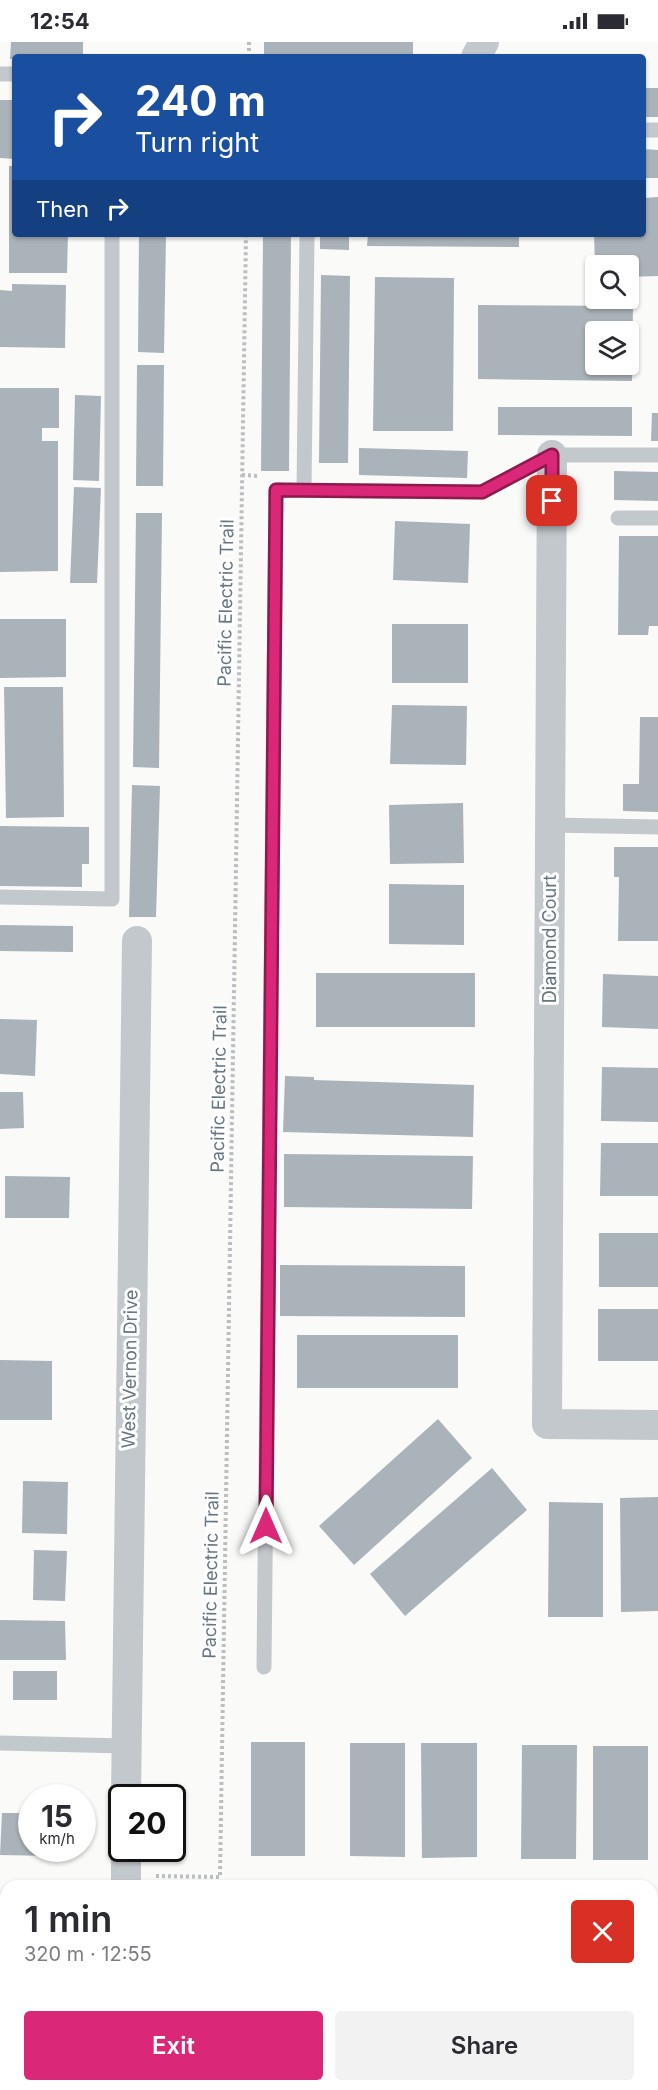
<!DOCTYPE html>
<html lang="en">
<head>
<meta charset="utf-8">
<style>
  body { margin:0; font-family:Inter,sans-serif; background:#f2f2f3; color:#2b2b33; height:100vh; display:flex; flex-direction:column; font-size:22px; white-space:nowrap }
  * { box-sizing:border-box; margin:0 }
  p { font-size:20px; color:#7c7c81 }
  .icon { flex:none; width:33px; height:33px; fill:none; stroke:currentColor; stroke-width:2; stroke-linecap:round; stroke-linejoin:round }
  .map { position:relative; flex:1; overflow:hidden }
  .sheet { position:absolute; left:0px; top:1838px; width:658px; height:212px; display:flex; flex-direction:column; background:#fff; border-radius:18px 18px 0 0; box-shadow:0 2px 4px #0004 }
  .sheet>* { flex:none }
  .hud { position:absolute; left:12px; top:12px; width:634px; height:183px; border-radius:6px; box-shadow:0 2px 4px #0004; background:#1a4fa0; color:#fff; overflow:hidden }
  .fabs { position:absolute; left:585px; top:213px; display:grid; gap:12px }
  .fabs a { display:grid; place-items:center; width:54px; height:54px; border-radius:6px; background:#fff; box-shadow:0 2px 4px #0004; font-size:30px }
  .speed { position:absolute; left:18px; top:1742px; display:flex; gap:12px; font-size:30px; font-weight:700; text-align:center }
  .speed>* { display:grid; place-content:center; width:78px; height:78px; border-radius:50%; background:#fff; box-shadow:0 2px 4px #0004; line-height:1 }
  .speed small { font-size:15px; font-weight:400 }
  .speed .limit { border:3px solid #111; border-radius:9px; background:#fff; color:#111 }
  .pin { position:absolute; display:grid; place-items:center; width:51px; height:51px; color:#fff; margin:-26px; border-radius:12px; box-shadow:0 3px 9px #0006 }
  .me { position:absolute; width:66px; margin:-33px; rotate:0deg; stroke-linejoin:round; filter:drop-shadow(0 0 4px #0008) }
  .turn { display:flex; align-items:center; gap:21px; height:126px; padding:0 24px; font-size:27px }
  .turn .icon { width:78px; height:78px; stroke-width:2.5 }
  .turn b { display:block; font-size:42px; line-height:51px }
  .then { display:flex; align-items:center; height:57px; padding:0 24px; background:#0003; gap:12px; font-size:22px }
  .round { display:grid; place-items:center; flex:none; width:63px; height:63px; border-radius:6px; background:#f2f2f3 }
  .summary { display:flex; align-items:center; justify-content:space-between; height:102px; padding:0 24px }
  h1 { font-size:36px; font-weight:600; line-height:45px }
  .action { display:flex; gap:12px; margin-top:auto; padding:12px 24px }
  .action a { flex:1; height:69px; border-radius:6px; background:#db2777; color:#fff; font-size:24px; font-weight:600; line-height:69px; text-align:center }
  .action a+a { background:#f2f2f3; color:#2b2b33 }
  .status { display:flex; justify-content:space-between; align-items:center; height:42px; padding:0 30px; background:#fff; direction:ltr }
  .status svg { height:16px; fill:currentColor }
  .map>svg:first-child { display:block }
  .building { fill:#aab3b9; fill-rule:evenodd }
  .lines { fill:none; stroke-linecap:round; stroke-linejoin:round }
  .secondary-casing { stroke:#b3babf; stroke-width:36 }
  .path { stroke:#bbbfc2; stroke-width:4; stroke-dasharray:3 3; stroke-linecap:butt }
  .lane { stroke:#c3c8cc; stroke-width:15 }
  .street { stroke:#c3c8cc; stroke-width:30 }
  .secondary { stroke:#fff; stroke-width:33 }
  .route-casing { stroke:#8e194d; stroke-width:15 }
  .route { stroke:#db2777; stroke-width:10 }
  .labels { text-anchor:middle; stroke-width:6; stroke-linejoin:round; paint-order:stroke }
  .street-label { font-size:18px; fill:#657683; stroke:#fff }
</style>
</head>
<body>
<div class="status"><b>12:54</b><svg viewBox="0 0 49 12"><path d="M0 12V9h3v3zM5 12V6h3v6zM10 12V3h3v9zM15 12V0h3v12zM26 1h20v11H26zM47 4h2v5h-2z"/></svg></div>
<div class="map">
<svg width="658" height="2048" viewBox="0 0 658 2048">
  <rect width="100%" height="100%" fill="#fafaf8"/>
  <path class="building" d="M11 0H83V15L10 17Z
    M264 0H413V15H264Z
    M644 46H658V75H644Z
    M0 58H15V117L0 116Z
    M644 107 658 108V136H644Z
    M9 124H15V192H68L67 231H9Z
    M658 155V234L628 235V224H595L594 192H644V156Z
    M139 192H166L164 311 138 310Z
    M263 192H291L289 429H261Z
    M320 192H349V208L320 207Z
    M368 192H519V205L367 204Z
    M321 233 350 234 348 421H319Z
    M375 235 454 236 453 389H373Z
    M12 242 66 243 65 306 0 305V248L12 249Z
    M478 263 633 264 632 339 478 337ZM596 290H628V322H596Z
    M137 323H164L163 444H136Z
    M0 346H59V386H42V399H58V529L0 530Z
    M75 353 101 354 99 439 73 438Z
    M498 365H632V394L498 393Z
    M652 371H658V399H651Z
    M359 406 468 409 467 436 359 433Z
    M614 429 658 430V459L614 458Z
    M74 445 101 446 97 541H70Z
    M136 471H162L159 726 133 725Z
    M395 479 470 482 468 541 393 538Z
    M619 494H658V584H649L648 593H618Z
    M0 577H66V635L0 636Z
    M392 582H468V641H392Z
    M4 645H63L64 775 6 776Z
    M392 663 467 664 466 723 390 722Z
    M640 675H658V770L623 769V742H639Z
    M132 743 160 744 156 875H129Z
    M463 761 464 821 390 822 389 763Z
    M0 784 89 785V822H82V845L0 844Z
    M614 805H658V899H618L619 835H614Z
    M389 842 464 843V903L389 902Z
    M0 883 73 884V910L0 909Z
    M316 931H475V985H316Z
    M603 932 658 934V987L602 985Z
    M0 977 37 978 35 1034 0 1032Z
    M602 1025 658 1026V1080L601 1079Z
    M285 1034 314 1035V1038L474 1043 473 1095 283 1090Z
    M0 1050H23L24 1086 0 1087Z
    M601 1101H658V1154H600Z
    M284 1112 473 1114 472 1167 284 1165Z
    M5 1134 70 1135 69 1176H5Z
    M599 1191H658V1245H599Z
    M280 1223 465 1224V1275L280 1274Z
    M598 1267H658V1319H598Z
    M297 1293H458V1346H297Z
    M0 1318 52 1319V1378H0Z
    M438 1377 472 1416 354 1523 319 1484Z
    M492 1426 527 1468 405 1574 370 1532Z
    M23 1439 68 1440 67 1492 22 1491Z
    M658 1455V1569L621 1570 620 1456Z
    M549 1460 603 1461V1575H548Z
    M34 1508 67 1509 65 1559 33 1558Z
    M0 1578 65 1579 66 1618H0Z
    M13 1629H57V1658H13Z
    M251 1700H305V1814H251Z
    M350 1701H405V1815L350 1814Z
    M421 1701H477V1815L422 1816Z
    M522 1703H577L576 1817H521Z
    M593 1704H648V1818H593Z
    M2 1771H32V1806H52L51 1814 0 1813Z
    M386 2043H432V2048H386Z"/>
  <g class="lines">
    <defs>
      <path id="secondary" d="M0 1882H6
        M652 1893H658"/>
    </defs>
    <use href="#secondary" class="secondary-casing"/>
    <path class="path" d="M249 15V0
      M242 433 259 434
      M156 1834 220 1835 246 192
      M167 2043 171 2048
      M219 2048V2043"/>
    <path class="lane" d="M0 32H15
      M644 88H658
      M304 448 307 192
      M618 476H658
      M551 783 658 785
      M0 855 112 857V192
      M264 1625 276 448 482 450 552 413H658
      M0 1701 126 1704"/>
    <path class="street" d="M476 15 484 0
      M552 413 547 1382 658 1383
      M126 1755 137 899
      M126 1844V1806
      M125 2048V2043"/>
    <use href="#secondary" class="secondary"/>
  </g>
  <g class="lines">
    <defs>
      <path id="route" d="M266 1484 276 448 482 450 552 413V459"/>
    </defs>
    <use href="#route" class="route-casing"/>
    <use href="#route" class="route"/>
  </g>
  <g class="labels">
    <g class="street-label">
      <text transform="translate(226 561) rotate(-89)" y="6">Pacific Electric Trail</text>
      <text transform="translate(550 897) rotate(-90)" y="6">Diamond Court</text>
      <text transform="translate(219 1047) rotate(-89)" y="6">Pacific Electric Trail</text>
      <text transform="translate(130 1327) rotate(-89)" y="6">West Vernon Drive</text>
      <text transform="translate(211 1533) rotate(-89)" y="6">Pacific Electric Trail</text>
    </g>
  </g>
</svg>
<div class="fabs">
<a><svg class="icon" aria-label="search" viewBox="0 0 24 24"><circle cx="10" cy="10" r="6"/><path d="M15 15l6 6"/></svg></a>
<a><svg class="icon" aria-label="layers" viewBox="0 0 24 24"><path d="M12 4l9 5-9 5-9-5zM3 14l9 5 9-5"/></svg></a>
</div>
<div class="speed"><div>15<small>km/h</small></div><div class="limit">20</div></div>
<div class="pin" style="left:552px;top:459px;background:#d93025"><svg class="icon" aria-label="arrive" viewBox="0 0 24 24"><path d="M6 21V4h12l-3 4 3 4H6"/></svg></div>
<svg class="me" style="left:266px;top:1484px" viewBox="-20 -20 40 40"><path d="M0-17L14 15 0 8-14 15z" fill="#db2777" stroke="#fff" stroke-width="4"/></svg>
<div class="hud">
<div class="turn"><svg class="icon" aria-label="right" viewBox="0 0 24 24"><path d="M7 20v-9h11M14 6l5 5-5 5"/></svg><div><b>240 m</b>Turn right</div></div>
<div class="then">Then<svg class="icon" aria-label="right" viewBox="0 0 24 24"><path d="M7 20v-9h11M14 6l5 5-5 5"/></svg></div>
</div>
<section class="sheet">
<div class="summary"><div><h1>1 min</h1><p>320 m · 12:55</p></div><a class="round" style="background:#d93025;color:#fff"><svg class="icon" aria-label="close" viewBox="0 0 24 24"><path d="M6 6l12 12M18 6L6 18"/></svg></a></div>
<div class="action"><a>Exit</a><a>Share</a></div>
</section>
</div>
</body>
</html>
